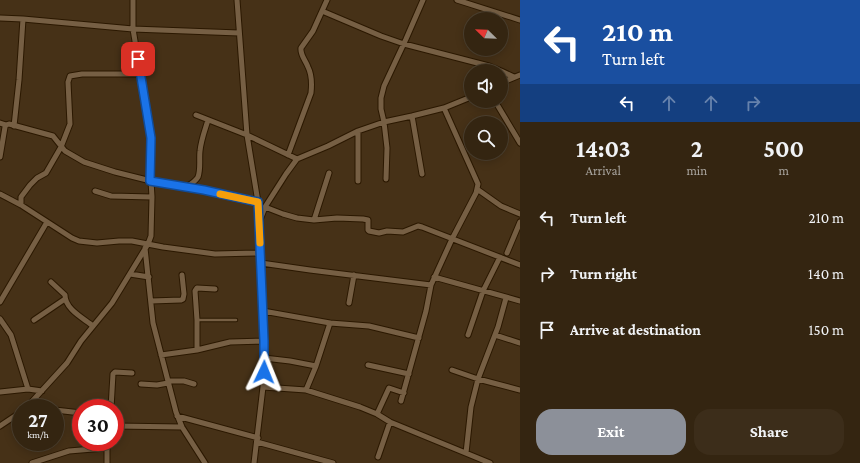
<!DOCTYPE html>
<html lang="en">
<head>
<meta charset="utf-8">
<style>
  body { margin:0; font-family:"Crimson Pro",serif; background:#3c2d1a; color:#f1f3f6; height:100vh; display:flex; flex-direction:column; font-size:15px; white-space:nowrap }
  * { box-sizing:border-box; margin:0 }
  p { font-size:13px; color:#a9a59f }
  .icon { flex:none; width:22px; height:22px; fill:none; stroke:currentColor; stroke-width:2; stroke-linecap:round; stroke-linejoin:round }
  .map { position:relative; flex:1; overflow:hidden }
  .side { display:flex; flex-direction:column; background:#342511; width:340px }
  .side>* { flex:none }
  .guide { background:#1a4fa0; color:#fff; overflow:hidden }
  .needle { width:26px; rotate:293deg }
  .fabs { position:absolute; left:464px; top:12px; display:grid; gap:8px }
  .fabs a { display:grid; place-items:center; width:44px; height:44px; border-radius:50%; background:#342511; box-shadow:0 2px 10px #0003,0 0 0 1px #4e4231; font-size:20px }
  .speed { position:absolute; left:12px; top:399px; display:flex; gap:8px; font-size:20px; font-weight:700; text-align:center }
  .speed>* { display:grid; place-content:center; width:52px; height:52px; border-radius:50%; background:#342511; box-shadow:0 2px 10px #0003,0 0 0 1px #4e4231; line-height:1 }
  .speed small { font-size:10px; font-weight:400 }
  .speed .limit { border:6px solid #d22; background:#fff; color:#111 }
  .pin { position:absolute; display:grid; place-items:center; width:34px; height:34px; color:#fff; margin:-17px; border-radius:8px; box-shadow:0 2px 6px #0006 }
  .me { position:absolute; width:44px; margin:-22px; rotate:2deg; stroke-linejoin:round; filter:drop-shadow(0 0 3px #0008) }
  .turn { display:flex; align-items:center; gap:14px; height:84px; padding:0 16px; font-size:18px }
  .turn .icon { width:52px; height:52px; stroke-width:2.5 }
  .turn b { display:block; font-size:28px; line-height:34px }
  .lanes { display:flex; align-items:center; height:38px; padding:0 16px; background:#0003; justify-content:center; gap:20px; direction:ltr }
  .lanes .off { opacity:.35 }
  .eta { display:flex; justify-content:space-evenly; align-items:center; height:68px; text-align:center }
  .eta b { font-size:24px; font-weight:700; line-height:28px }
  .cta { display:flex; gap:8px; margin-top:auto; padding:8px 16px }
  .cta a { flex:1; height:46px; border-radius:16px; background:#8c9099; color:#fff; font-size:16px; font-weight:700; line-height:46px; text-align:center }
  .cta a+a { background:#3c2d1a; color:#f1f3f6 }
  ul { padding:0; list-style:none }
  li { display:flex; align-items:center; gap:12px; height:56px; padding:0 16px }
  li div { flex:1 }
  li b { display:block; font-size:15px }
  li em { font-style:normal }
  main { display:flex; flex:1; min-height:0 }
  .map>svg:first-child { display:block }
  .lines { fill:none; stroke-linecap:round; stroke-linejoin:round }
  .lane-casing { stroke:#2b1800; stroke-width:4.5 }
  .street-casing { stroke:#2b1800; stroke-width:7 }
  .lane { stroke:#765f44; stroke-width:2.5 }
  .street { stroke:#765f44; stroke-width:5 }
  .route-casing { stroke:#114b97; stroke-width:10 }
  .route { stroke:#1a73e8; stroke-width:7 }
  .slow { stroke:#f59e0b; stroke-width:7 }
</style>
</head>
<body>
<main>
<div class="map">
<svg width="520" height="463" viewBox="0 0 520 463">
  <rect width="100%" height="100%" fill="#463117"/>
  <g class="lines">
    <defs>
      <path id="lane" d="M197 320H236"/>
      <path id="street" d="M237 0 247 135 258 202 265 341 263 387 254 463
        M457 0 520 20
        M322 11 381 36 404 44 489 66 501 71
        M0 18 23 19 133 29 239 33
        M501 71 514 77
        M501 83 520 75
        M495 101 520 143
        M196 115 247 135 297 159
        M412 116 422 174
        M0 123 6 125
        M14 126 19 80 23 19
        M288 155 311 93C312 84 312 75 308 67 306 61 300 55 301 48L313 31 327 0
        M0 157 5 127 6 125 9 124 53 136 65 151 84 162 115 172 151 181 205 190 258 202
        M386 179 387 148 384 122 381 109V98L384 86 406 39 423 0
        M358 181V131
        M186 187C191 184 195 182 198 177 201 169 199 159 200 151 201 140 205 130 208 120
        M477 189 501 206 520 214
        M95 191 111 196 152 197
        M0 194 21 205 72 238 79 241 97 243 119 241H132L163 247 215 254 260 253
        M21 205V197L30 185 37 178 46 173 61 147 70 124 68 82 70 76 82 74H140
        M265 207 283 214 297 218 314 220 337 218 363 219 368 220V230L369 231 379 233 387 231 403 232 418 226 422 227 520 265
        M260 220 265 207 286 174 297 159 328 146 358 131 384 122 412 116 444 108 471 97
        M314 220 329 173
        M145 248 153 323 176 412 182 427 205 463
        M507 253 520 222
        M261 263 310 270 431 285
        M130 274 149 277
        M434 277 520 301
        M51 282 65 295C65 309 83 318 93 326
        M151 301 181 300 183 299 184 294 182 275
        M0 302 47 222
        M349 303 354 275
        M263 311 330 323 369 326 419 338
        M0 319 11 335 28 389
        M34 320 65 299
        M468 335 483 291 500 257
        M495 335 520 343
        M197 350V320L195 291 197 288 215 289
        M161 355 197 350 230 342 265 341
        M264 358 290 361 316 366
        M368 365 409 374
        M452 370 478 379 520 390
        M168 381H184L194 384
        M141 384 157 385 168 383
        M263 387 306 390 360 407 377 414 390 422 490 463
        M306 390 316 366 330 323
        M0 392 28 389 42 391
        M401 401 426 311 431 285 452 239 476 193 478 184 444 108
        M26 408 67 363 81 341 112 303 148 244 151 236 152 197 151 181V138L133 29V0
        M111 408 113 374 115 372 132 373
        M55 410 81 413
        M377 414 389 388 404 393
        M177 416 258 438
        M0 426 21 412
        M115 426 182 427
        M257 442 333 463
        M466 453 471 407 478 379 498 327 506 298
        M378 457 390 422
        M32 463 69 451 105 448 107 445 108 442
        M107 463V445"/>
    </defs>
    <use href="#lane" class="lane-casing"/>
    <use href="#street" class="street-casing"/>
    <use href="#lane" class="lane"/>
    <use href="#street" class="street"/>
  </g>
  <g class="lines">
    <defs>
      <path id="route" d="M138 59 151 138 150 181 204 190 258 202 264 341V372"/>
    </defs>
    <use href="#route" class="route-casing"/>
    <use href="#route" class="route"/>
    <path class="slow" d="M220 194 258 202 260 243"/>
  </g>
</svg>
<div class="fabs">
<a><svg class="needle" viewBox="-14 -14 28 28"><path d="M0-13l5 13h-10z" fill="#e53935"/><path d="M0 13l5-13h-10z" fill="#a9a59f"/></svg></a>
<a><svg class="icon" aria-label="sound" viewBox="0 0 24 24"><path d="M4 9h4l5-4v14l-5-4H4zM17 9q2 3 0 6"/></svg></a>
<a><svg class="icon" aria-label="search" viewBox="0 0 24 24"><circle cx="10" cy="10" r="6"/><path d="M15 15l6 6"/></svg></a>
</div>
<div class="speed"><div>27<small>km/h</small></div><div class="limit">30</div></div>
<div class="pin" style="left:138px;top:59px;background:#d93025"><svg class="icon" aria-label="arrive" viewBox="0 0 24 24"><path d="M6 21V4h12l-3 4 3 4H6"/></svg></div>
<svg class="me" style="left:264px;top:372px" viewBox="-20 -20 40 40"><path d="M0-17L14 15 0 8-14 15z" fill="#1a73e8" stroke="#fff" stroke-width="4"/></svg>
</div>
<section class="side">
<div class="guide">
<div class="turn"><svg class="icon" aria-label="left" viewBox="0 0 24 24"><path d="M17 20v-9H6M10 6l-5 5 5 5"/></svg><div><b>210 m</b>Turn left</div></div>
<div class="lanes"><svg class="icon" aria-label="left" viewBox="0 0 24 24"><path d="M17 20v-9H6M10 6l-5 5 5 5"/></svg><svg class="icon off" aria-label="ahead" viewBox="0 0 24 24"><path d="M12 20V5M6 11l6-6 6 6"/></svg><svg class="icon off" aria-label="ahead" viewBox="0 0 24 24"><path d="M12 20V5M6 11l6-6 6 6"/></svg><svg class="icon off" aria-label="right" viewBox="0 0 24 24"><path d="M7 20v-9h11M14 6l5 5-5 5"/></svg></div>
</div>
<div class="eta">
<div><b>14:03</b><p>Arrival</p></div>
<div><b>2</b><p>min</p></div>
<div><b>500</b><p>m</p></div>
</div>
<ul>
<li><svg class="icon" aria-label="left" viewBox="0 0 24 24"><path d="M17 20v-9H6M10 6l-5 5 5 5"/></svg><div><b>Turn left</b></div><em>210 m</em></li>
<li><svg class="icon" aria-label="right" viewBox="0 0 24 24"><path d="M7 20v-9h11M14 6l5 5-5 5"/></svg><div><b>Turn right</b></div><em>140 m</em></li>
<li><svg class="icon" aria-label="arrive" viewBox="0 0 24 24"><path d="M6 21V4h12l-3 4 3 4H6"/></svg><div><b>Arrive at destination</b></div><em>150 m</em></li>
</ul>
<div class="cta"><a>Exit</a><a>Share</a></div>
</section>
</main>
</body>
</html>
